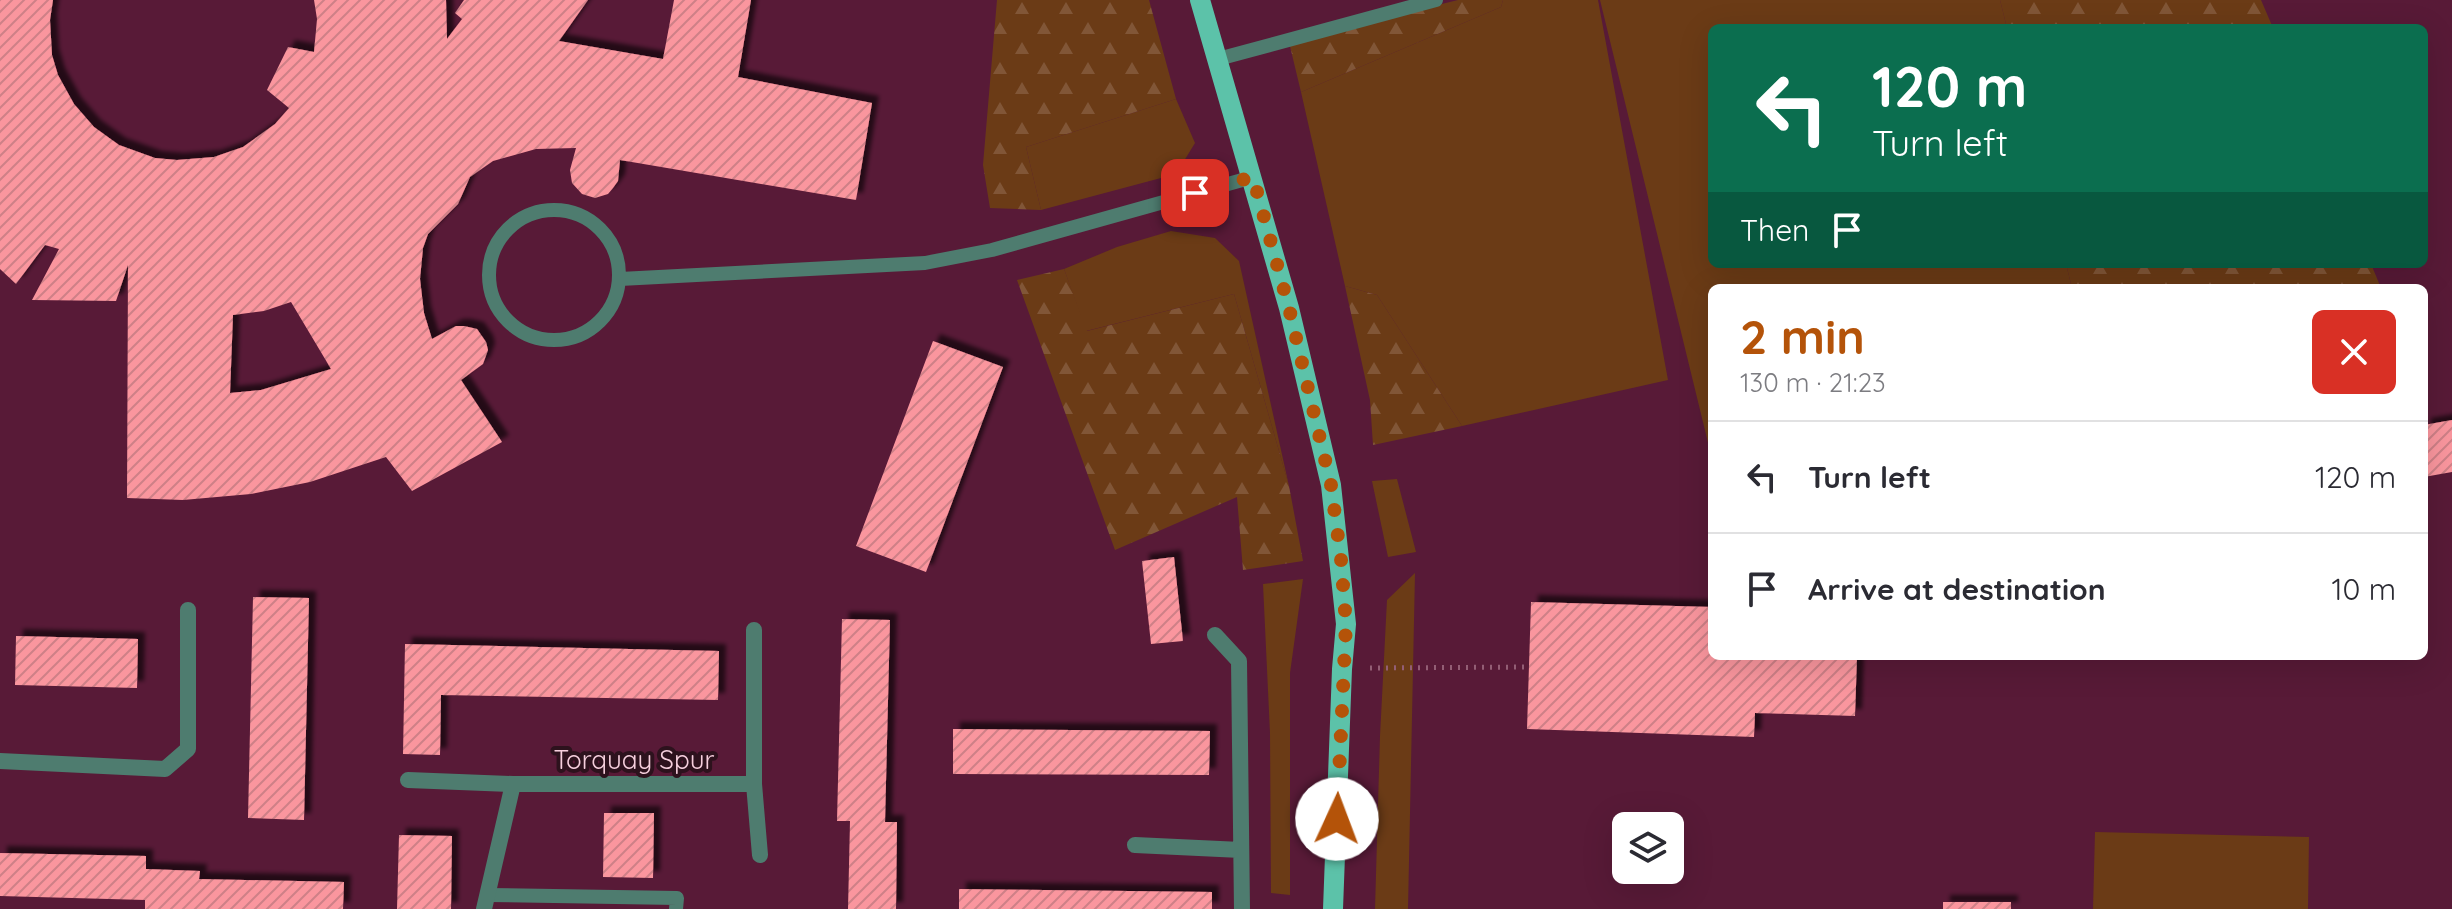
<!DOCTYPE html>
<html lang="en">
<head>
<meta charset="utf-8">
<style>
  body { margin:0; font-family:Quicksand,sans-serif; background:#f2f2f3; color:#2b2b33; height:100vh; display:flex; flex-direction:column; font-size:30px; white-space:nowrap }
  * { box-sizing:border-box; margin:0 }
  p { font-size:26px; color:#7c7c81 }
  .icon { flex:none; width:44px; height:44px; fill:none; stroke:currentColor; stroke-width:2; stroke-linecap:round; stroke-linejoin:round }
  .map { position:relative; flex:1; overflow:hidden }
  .sheet { position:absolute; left:1708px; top:284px; width:720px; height:376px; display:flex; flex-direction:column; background:#fff; border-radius:12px; box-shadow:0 8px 32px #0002 }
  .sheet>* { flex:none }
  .top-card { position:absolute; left:1708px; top:24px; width:720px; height:244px; border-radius:12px; box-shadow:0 8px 32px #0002; background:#0b6e4f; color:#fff; overflow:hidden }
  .buttons { position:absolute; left:1612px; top:812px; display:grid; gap:16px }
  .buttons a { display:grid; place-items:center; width:72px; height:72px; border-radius:12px; background:#fff; box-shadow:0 8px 32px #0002; font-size:40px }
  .pin { position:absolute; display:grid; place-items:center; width:68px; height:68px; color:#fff; margin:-34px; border-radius:16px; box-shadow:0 4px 12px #0006 }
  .me { position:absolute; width:88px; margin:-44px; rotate:2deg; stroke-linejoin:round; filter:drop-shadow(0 0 6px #0008) }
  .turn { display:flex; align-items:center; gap:28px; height:168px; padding:0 32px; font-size:36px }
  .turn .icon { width:104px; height:104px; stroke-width:2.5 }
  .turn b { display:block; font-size:56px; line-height:68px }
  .then { display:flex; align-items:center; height:76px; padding:0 32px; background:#0003; gap:16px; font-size:30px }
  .round { display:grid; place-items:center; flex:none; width:84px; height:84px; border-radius:12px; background:#f2f2f3 }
  .head { display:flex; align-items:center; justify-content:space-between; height:136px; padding:0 32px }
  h1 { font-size:48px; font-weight:700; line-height:60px; color:#b45309 }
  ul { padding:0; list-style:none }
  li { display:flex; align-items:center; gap:24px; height:112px; padding:0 32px; border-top:2px solid #e1e1e2 }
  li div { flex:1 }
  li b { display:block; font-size:30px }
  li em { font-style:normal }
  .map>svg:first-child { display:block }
  .grass { fill:#6b3b16 }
  .forest { fill:url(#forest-firs) }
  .building { fill:url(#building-hatch); fill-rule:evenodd; filter:url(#shadow) }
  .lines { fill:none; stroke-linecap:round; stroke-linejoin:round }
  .path { stroke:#935e75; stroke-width:5; stroke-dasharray:2 6; stroke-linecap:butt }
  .service { stroke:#4e7c6f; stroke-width:14 }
  .minor { stroke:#4e7c6f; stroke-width:16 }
  .primary { stroke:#5cc2a9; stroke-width:20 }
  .route { stroke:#b45309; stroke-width:14; stroke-dasharray:0 25.2 }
  .labels { text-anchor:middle; stroke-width:8; stroke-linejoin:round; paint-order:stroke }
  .street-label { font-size:26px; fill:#f6cfdd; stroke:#2d121d }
</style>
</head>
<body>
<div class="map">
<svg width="2452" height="909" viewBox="0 0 2452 909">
  <defs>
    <pattern id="forest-firs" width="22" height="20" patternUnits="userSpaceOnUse" patternTransform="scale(2)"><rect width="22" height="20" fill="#6b3b16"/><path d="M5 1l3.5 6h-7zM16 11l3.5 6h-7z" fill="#815637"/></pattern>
    <pattern id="building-hatch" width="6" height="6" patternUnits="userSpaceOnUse" patternTransform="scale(2)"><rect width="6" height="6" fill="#fa969e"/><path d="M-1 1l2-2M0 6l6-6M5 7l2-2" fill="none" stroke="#ce8087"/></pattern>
    <filter id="shadow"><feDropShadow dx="7" dy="-7" stdDeviation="2" flood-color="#0009"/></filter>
  </defs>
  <rect width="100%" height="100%" fill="#581a37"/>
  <path class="grass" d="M1503 0H1598L1668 380 1462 426 1377 295 1345 286 1301 92 1501 7Z
    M1600 0H2000L2007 28H1712V264H2066L2072 288H1712V459Z
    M1176 99 1195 143 1176 174 1041 210 1026 147Z
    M1171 231 1215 238 1239 261 1289 486 1234 294 1086 331 1064 269 1117 247Z
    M1397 479 1416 552 1388 557 1372 481Z
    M1415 573 1408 909H1375L1380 736 1387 600Z
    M1303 579 1290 673V895L1271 893 1270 733 1263 584Z
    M2095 832 2309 837 2308 909H2093Z"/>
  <path class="forest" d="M997 0H1149L1176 99 1026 147 1041 210 990 208 983 165Z
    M1458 0H1503L1501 7 1301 92 1289 42Z
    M2000 0H2261L2273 28H2007Z
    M2066 264H2371L2381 288H2072Z
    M1064 269 1087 331 1234 294 1289 486 1303 561 1243 570 1237 497 1115 550 1017 280Z
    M1345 286 1377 295 1462 426 1373 445 1370 400Z"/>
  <path class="building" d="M0 0H53L50 20 52 55 58 75 74 104 94 127 119 145 155 158 177 160 214 157 243 147 275 124 289 108 267 90 288 47 314 52 317 19 314 0H446L447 39 462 19 455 13 464 0H588L559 41 663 59 674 0H751L738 77 872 103 856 200 620 160 618 181 613 188 608 194 595 198 582 194 572 183 570 170 576 148 536 149 493 161 470 177 458 204 428 234 423 248 420 279 424 313 432 339 456 326H464L477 329 486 342 488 350 483 364 461 380 502 442 412 491 386 457 310 482 251 494 183 500 127 498 128 265 116 301 32 300 59 249 45 245 16 284 0 269ZM291 302 331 369 261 390 230 393 233 315 264 311Z
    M933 341 1003 367 926 572 856 546Z
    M2452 420V472L2424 477V425Z
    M1174 557 1183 641 1151 644 1142 561Z
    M253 597 309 598 304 820 248 818Z
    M1531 602 1712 607V656H1857L1855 716 1755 713 1754 737 1527 729Z
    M842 619 890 620 885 822H897L896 909H848L850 821H837Z
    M16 636 138 639 137 688 15 685Z
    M405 644 719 651 718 700 441 695 440 755 403 754Z
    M953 729 1210 731 1209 775 953 774Z
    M604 813H654L653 878 603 877Z
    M399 835 452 836 451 909H397Z
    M0 853 146 856V869L200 871 199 879 344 882 343 909H145V900L0 896Z
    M959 889 1212 892V909H959Z
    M1943 902H2011V909H1943Z"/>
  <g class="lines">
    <path class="path" d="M1370 668 1529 667"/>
    <path class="service" d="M1218 59 1436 0
      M489 275a65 65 0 1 1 130 0a65 65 0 1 1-130 0Z
      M620 279 925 263 992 250 1253 177
      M487 895 677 898 676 909"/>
    <path class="minor" d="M754 630V784L760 855
      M1215 635 1239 661 1242 909
      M0 761 165 769 188 749V610
      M408 780 513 784H754
      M1135 845 1241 850
      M484 909 513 784"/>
    <path class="primary" d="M1200 0 1289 308 1331 485 1346 624 1342 669 1333 909"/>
  </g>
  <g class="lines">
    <path class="route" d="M1195 193 1253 177 1289 308 1331 485 1341 559 1346 624 1337 819"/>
  </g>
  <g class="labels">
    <g class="street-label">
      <text x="634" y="769">Torquay Spur</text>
    </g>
  </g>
</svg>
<div class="buttons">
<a><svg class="icon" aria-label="layers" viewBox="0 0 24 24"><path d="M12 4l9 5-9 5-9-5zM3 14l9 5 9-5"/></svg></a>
</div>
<div class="pin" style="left:1195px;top:193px;background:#d93025"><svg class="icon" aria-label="arrive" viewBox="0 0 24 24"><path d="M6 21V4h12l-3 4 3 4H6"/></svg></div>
<svg class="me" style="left:1337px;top:819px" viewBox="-20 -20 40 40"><circle r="19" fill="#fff"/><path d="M0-13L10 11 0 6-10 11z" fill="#b45309"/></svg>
<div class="top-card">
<div class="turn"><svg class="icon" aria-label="left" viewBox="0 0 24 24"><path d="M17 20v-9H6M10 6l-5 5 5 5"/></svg><div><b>120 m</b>Turn left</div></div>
<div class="then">Then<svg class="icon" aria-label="arrive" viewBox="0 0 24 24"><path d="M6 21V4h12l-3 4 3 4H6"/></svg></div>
</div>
<section class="sheet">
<div class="head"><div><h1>2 min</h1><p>130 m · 21:23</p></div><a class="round" style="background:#d93025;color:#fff"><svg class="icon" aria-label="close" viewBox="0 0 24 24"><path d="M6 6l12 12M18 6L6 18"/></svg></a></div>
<ul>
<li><svg class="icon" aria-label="left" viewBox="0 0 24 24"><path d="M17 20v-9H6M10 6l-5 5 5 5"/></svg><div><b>Turn left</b></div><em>120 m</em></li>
<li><svg class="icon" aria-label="arrive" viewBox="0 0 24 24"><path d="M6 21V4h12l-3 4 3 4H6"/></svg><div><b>Arrive at destination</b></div><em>10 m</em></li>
</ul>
</section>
</div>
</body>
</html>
